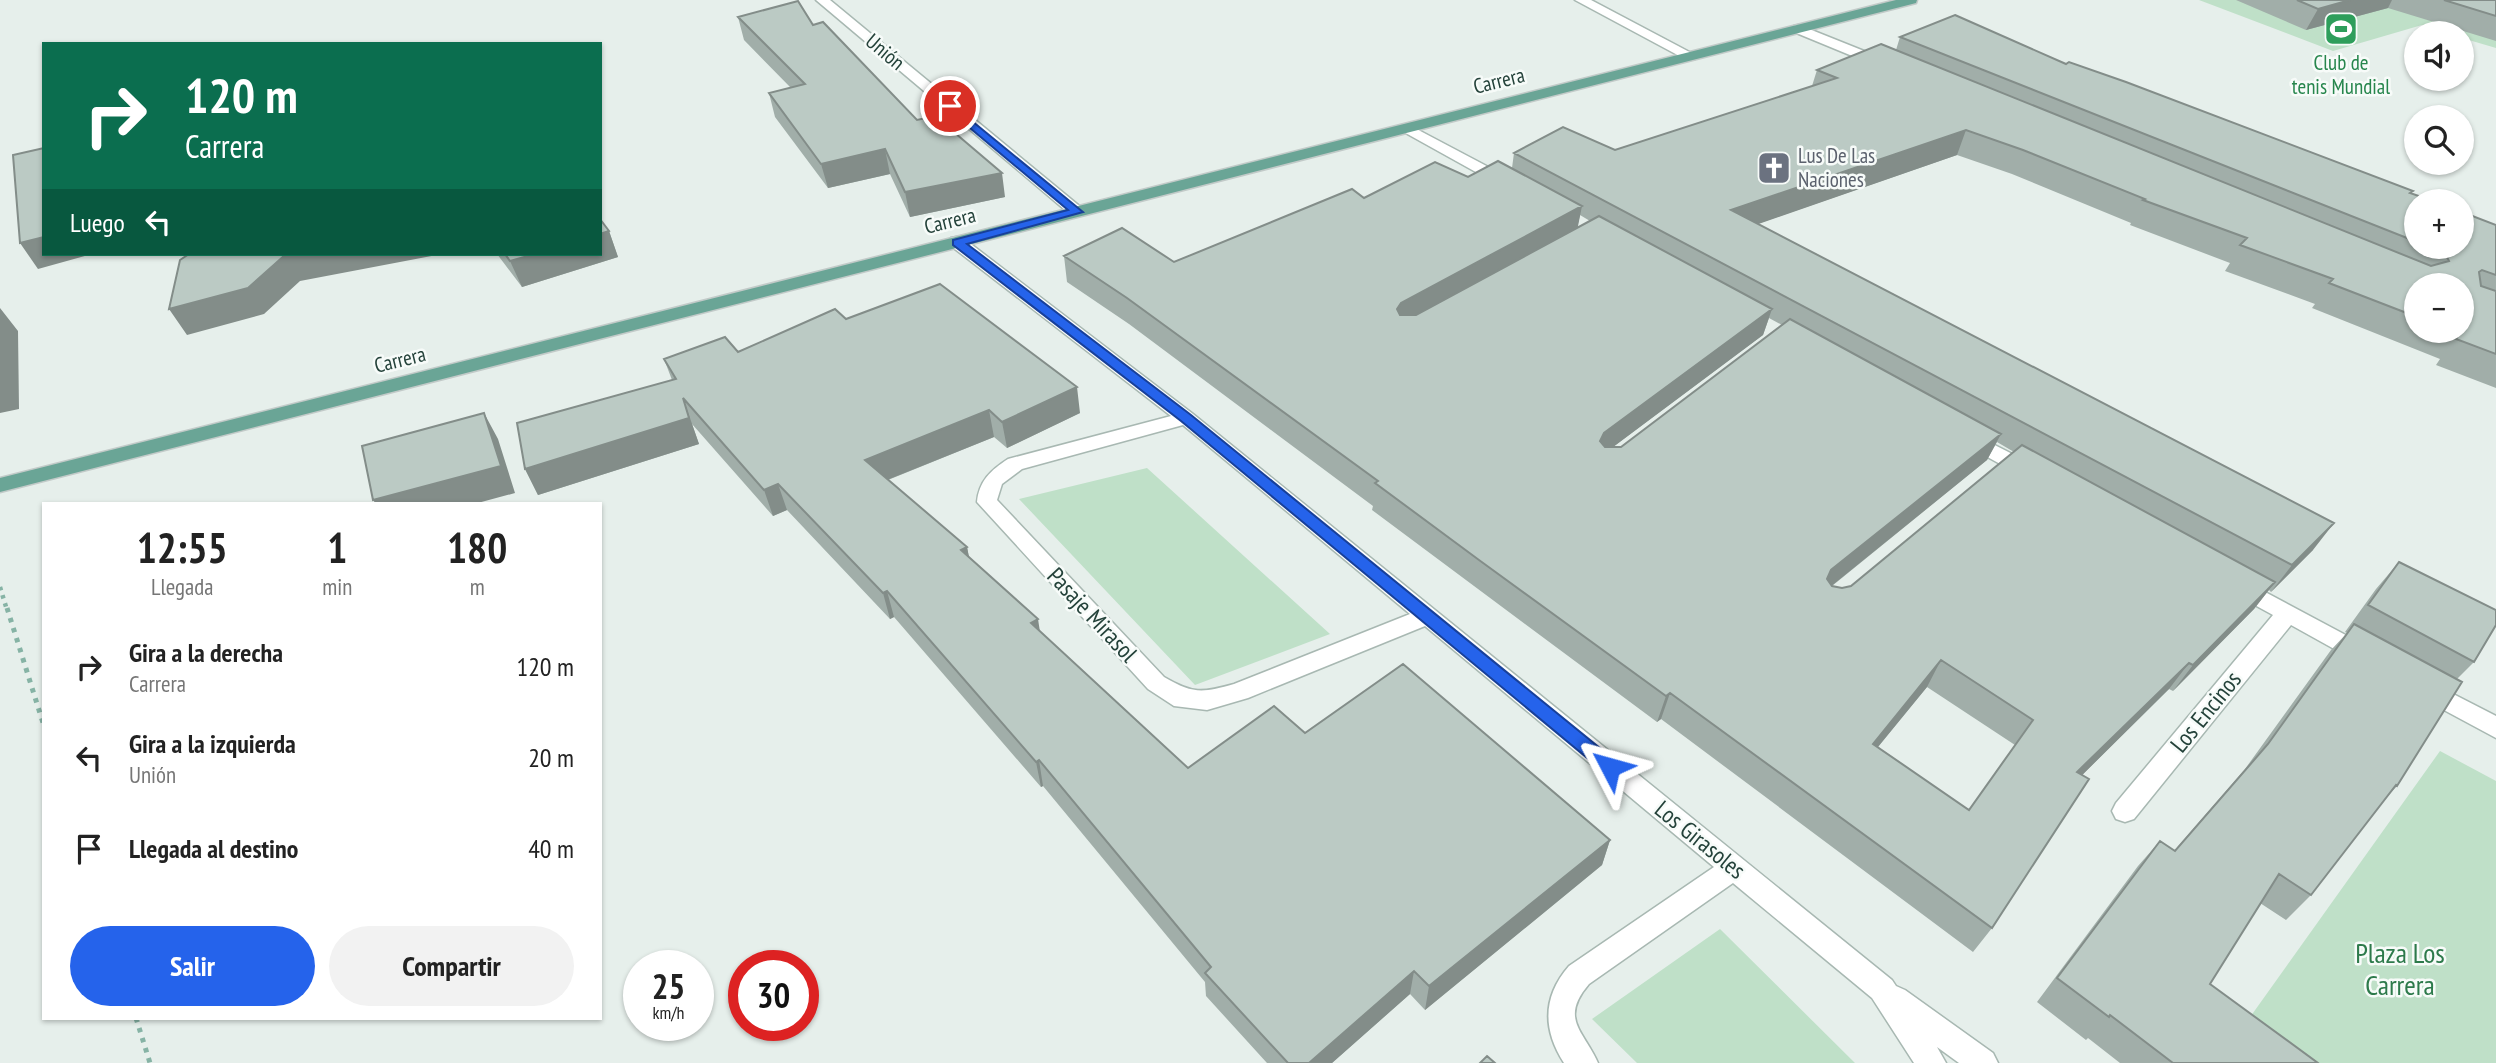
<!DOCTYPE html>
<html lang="es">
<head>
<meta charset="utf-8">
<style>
  body { margin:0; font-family:"PT Sans Narrow",sans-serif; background:#f2f2f2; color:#222; height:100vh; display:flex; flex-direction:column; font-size:26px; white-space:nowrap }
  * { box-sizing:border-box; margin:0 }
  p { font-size:23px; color:#767676 }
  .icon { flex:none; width:38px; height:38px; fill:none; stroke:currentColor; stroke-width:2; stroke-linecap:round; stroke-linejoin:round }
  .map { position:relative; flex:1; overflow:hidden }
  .drawer { position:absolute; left:42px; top:502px; width:560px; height:518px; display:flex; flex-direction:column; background:#fff; border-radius:0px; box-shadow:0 2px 5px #0004 }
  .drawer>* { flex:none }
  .guide { position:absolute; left:42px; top:42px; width:560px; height:214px; border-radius:0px; box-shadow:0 2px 5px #0004; background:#0b6e4f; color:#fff; overflow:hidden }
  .fabs { position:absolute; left:2404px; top:21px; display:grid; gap:14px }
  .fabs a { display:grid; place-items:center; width:70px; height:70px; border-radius:50%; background:#fff; box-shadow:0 2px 5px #0004; font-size:35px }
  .speed { position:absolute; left:623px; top:950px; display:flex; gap:14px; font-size:35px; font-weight:700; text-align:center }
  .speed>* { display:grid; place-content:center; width:91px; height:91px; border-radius:50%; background:#fff; box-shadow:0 2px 5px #0004; line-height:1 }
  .speed small { font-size:18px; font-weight:400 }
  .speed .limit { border:10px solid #d22; background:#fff; color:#111 }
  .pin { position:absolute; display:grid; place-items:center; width:60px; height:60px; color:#fff; margin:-30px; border:4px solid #fff; border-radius:50%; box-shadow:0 2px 7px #0007 }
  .me { position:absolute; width:77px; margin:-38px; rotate:309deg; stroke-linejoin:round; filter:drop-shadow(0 0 5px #0008) }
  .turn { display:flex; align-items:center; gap:24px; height:147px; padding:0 28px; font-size:32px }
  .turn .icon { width:91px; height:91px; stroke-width:2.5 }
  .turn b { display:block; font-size:49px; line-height:60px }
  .then { display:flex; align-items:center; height:66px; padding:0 28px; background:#0003; gap:14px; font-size:26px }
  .eta { display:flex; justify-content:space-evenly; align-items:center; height:119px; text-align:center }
  .eta b { font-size:42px; font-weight:800; line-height:49px }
  .cta { display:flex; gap:14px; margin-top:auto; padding:14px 28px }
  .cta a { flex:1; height:80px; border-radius:42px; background:#2563eb; color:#fff; font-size:28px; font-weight:800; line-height:80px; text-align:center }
  .cta a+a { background:#f2f2f2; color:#222 }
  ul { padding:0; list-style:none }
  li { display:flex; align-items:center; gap:21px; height:91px; padding:0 28px }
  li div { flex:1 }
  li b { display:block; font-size:26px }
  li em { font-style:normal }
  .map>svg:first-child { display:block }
  .green { fill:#bfe0c8 }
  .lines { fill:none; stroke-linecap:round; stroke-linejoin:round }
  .street-casing { stroke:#a8b8b2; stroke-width:3 }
  .primary-casing { stroke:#c2cac8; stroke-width:3 }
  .path-far1 { stroke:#86b3a5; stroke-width:4.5; stroke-dasharray:3.5 5; stroke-linecap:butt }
  .path { stroke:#86b3a5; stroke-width:5; stroke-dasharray:4.5 6; stroke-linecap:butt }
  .street { fill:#fff; fill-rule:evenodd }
  .primary { fill:#6aa596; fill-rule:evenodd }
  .wall { fill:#a1aea9; fill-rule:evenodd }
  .shaded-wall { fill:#838d89 }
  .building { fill:#bbcac4; stroke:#838d89; stroke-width:2; fill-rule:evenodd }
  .route { fill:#2563eb; stroke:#184099; stroke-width:2 }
  .labels { text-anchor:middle; stroke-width:5; stroke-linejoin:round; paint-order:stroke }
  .far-street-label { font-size:21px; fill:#24423a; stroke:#f7fbf9 }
  .far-leisure-label { font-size:21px; fill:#27864d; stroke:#f7fbf9 }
  .far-worship-label { font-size:21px; fill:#5b616d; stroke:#f7fbf9; text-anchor:start }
  .street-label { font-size:24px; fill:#24423a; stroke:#f7fbf9 }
  .near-park-label { font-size:28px; fill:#2d7a4b; stroke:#f7fbf9 }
</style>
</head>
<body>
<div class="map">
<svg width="2496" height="1063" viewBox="0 0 2496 1063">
  <rect width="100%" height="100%" fill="#e6efeb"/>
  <path class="green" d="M2199 0H2496V48L2462 38V33H2448L2422 25 2333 51Z
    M1147 468 1330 634 1195 685 1019 499Z
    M2440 751 2496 781V1063H2312L2248 1020Z
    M1720 929 1855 1063H1637L1592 1019Z"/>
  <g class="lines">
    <defs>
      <path id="street" d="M816 0H830L1083 209 1085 212 1083 215H1071Z
        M1575 0H1591L1697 56 1695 59H1685Z
        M1799 25 1889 61 1891 64 1884 68 1879 67 1794 32V26Z
        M1407 124 1513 180 1515 183 1507 188 1501 186 1402 131 1400 128Z
        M957 237 963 238 1193 414 1892 980 1896 986 1905 990 1993 1053 1998 1063H1959L1937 1047 1946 1063H1914L1872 998 1733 883 1589 984C1559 1019 1584 1031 1598 1063H1564C1542 1029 1543 996 1569 966L1714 867 1425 626 1248 698 1207 710 1174 706 1148 689 977 502C979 481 991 470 1008 459L1171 416 951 246 949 242 951 238ZM1183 425 1410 614 1234 684C1202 693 1193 694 1164 677L997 500 1002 484 1022 469Z
        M1967 431 2038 467 2041 472 2038 477H2024L1960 442 1957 437 1960 432Z
        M2237 577 2370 648 2373 654 2370 660 2362 663 2354 660 2291 625 2134 819 2125 822 2116 819 2112 811 2116 803 2273 615 2229 591 2226 585 2229 579Z
        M2424 679 2496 716V738L2416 695 2412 688 2416 681Z"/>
      <path id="primary" d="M1896 0H1917L1916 3 0 492V478Z"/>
    </defs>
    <use href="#street" class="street-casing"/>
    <use href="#primary" class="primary-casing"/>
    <path class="path-far1" d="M0 587 7 610"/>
    <path class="path" d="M7 608 44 726
      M136 1018 150 1063"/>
    <use href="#street" class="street"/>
    <use href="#primary" class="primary"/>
  </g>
  <path class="wall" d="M2236 0H2496V41L2388 8 2306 30Z
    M738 17 813 25 917 120 1005 197 910 217 890 174 828 188 775 117 769 93 791 88 744 40Z
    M1900 37 2066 64 2411 193 2417 201V247H2462L2496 225V388L2436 365 2440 359 2312 308 2315 304 2225 271 2230 263 2130 225 2131 223 2012 174 1957 155 1757 224 2313 550 2271 592 2269 590 2254 609 2173 691 2169 689 2082 775 1992 928 1973 952 1661 719 1657 722 1474 586 1372 510 1373 506 1129 324 1067 282 1064 256 1174 262 1364 198 1512 168 1514 153 1615 150 1812 86 1817 70 1896 50ZM1580 215 1590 221 1577 228ZM2417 285 2462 331H2417ZM1769 318 1782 325 1621 447H1613L1763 335ZM1997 442 2014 452 1851 586 1842 588 1832 586 1987 460ZM1927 687 2015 745 1969 810 1878 747Z
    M609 231 618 257 522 287 497 254H600Z
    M846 319 1080 413 1007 448 994 437 888 480 967 547 969 557 1040 632 1188 768 1305 733 1610 840 1602 865 1425 1010 1410 994 1332 1063H1267L1206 996 1205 982 1043 786 1041 787 894 617 890 619 787 510 773 516 692 424 699 444 538 495 525 469 672 380 664 359 738 352Z
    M2399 562 2474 662 2457 679 2397 786 2387 797 2311 895 2286 920 2260 903 2210 984 2318 1063H2120L2088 1038 2086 1040 2037 1002 2138 866 2160 841 2174 851 2245 769 2331 650 2347 633 2345 632 2376 589Z"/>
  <path class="shaded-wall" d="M2350 0H2392L2388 8 2306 30 2318 9Z
    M1966 130 1957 155 1724 236 1731 210Z
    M885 149 890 174 828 188 821 164Z
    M1002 173 1005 197 910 217 905 192Z
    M1582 206 1577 231 1399 329 1397 309 1401 303Z
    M609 231 618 257 522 287 510 261 535 254H600V234Z
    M44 237V254H92L38 269 20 243Z
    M294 254H442L300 281 264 314 187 335 169 309 285 255Z
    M0 308 18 331 19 409 0 413Z
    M1772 309 1763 335 1597 459 1600 441 1604 433Z
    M1077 387 1080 413 1007 448 1002 422Z
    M683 398 699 444 538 495 525 469Z
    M989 410 994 437 872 486 865 460Z
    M484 413 498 439 515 493 474 504H376L373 500Z
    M2001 434 1987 460 1819 596 1831 570Z
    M778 484 787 510 773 516 764 490Z
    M2334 523 2313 550 2271 592 2292 565Z
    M967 547 972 573 961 550Z
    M2275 582 2254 609 2173 691 2193 665Z
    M887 591 894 617 890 619 883 593Z
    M1038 619 1042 645 1031 623Z
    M1941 660 1927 687 1859 770 1873 744Z
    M2189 663 2169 689 2059 798 2077 772Z
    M1670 693 1661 719 1657 722 1666 696Z
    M1039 760 1043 786 1041 787 1036 762Z
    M1610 840 1602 865 1425 1010 1429 986Z
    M1414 971 1410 994 1332 1063H1309Z"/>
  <path class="building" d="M2297 0H2350L2318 9Z
    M2444 0H2496V16Z
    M798 1 813 25 823 22 917 120 935 116 1002 173 905 192 885 149 821 164 769 93 805 84 738 17Z
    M1955 15 2066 64 2069 62 2126 82 2413 191 2410 193 2433 201H2417V242L1900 37Z
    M1881 44 2431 266 2449 261 2445 253 2430 247H2462V212L2496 225V275L2482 270 2479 272 2481 286 2496 291V354L2456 339 2460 333 2453 331H2462V285H2417V317L2329 283 2333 279 2240 245 2247 238 2143 200 2145 199 2023 150 1966 130 1731 210 2334 523 2292 565 1514 153 1563 127 1615 150 1837 78 1817 70Z
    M44 148V237L20 243 13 155Z
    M1498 161 1582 206 1401 303 1397 309 1400 315H1416L1599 216 1772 309 1604 433 1600 441 1605 447H1621L1790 319 2001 434 1831 570 1827 579 1832 586 1842 588 1851 586 2022 445 2275 582 2193 665 2189 663 2077 772 2089 779 1992 928 1670 693 1666 696 1479 560 1375 483 1378 481 1127 298 1064 256 1122 228 1174 262 1352 189 1364 198 1435 162 1468 177ZM1941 660 2033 720 1969 810 1873 744Z
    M600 219 609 231 600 234Z
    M189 254H294L285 255 248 288 169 309 180 260Z
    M505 254H535L510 261Z
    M940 284 1077 387 1002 422 989 410 865 460 967 547 961 550 1038 619 1031 623 1188 768 1274 706 1305 733 1403 664 1610 840 1429 986 1414 971 1309 1063H1288L1205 973 1211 967 1039 760 1036 762 887 591 883 593 778 484 764 490 683 398 689 418 525 469 517 423 676 379 664 359 725 337 738 352 835 309 846 319Z
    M484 413 501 466 373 500 362 446Z
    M2399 562 2496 610V625L2474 662 2368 605Z
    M2354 624 2462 682 2397 786 2396 785 2311 895 2279 874 2210 984 2318 1063H2173L2110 1015 2109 1017 2057 978 2160 841 2175 851 2268 744Z
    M1487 1056 1495 1063H1480Z"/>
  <path class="route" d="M950 103 1083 212 967 244 1191 415 1617 762 1620 767 1617 772 1610 775 1604 772 1181 421 953 245V240L1068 210 946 108 944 106Z"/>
  <defs>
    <symbol id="stadium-square" viewBox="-11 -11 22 22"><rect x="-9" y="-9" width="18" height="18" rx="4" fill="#2e9e5b" stroke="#f7fbf9"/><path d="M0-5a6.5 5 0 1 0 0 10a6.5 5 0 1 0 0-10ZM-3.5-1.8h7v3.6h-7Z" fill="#fff"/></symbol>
    <symbol id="church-square" viewBox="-11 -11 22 22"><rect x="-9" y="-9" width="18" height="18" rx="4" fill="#6b7280" stroke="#f7fbf9"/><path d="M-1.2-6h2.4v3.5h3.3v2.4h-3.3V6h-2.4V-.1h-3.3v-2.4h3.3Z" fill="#fff"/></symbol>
  </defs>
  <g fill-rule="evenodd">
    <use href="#stadium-square" x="2322" y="10" width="38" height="38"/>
    <use href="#church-square" x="1755" y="149" width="38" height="38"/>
  </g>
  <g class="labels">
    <g class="far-street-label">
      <text transform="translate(885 52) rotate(40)" y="7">Unión</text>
      <text transform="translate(1499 81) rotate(-14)" y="7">Carrera</text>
      <text transform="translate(950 221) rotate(-14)" y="7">Carrera</text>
      <text transform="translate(400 360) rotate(-14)" y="7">Carrera</text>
    </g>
    <g class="far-leisure-label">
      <text x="2341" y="70">Club de<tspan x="2341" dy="24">tenis Mundial</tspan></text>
    </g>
    <g class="far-worship-label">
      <text x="1798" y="163">Lus De Las<tspan x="1798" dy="24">Naciones</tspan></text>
    </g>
    <g class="street-label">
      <text transform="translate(1092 615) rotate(47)" y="8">Pasaje Mirasol</text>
      <text transform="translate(2206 712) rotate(-51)" y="8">Los Encinos</text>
      <text transform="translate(1700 840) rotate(39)" y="8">Los Girasoles</text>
    </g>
    <g class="near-park-label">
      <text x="2400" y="963">Plaza Los<tspan x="2400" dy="32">Carrera</tspan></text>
    </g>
  </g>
</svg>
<div class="fabs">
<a><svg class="icon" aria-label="sound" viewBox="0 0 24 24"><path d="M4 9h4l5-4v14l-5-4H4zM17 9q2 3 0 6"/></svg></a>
<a><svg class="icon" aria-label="search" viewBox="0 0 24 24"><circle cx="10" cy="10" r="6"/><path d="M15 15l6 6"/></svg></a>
<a>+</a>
<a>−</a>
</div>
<div class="speed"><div>25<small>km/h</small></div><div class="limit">30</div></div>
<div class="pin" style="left:950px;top:106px;background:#d93025"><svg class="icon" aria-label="arrive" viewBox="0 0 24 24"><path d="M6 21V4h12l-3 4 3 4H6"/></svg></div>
<svg class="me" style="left:1610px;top:767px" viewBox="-20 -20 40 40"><path d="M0-17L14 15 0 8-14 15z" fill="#2563eb" stroke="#fff" stroke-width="4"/></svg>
<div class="guide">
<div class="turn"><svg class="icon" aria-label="right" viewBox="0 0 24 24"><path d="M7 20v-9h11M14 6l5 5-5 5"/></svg><div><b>120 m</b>Carrera</div></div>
<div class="then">Luego<svg class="icon" aria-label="left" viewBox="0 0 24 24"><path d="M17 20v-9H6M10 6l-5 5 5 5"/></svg></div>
</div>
<section class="drawer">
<div class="eta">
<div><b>12:55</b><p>Llegada</p></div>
<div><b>1</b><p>min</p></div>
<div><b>180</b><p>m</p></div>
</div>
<ul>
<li><svg class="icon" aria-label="right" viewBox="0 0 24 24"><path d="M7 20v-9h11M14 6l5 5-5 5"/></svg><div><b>Gira a la derecha</b><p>Carrera</p></div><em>120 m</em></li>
<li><svg class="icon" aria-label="left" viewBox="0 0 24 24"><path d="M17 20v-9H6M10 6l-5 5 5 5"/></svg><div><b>Gira a la izquierda</b><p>Unión</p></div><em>20 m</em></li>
<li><svg class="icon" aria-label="arrive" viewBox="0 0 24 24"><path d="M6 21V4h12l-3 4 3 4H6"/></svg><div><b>Llegada al destino</b></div><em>40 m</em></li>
</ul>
<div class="cta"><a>Salir</a><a>Compartir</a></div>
</section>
</div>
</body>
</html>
